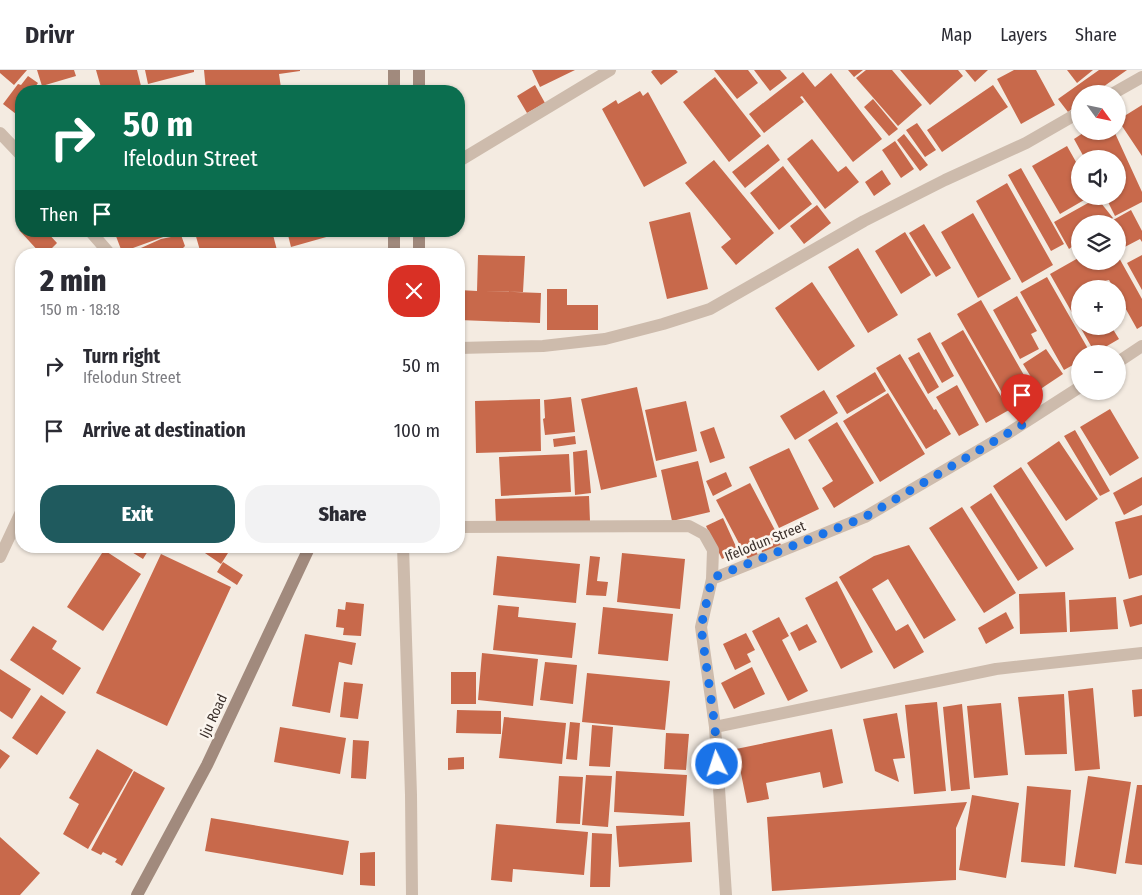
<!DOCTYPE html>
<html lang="en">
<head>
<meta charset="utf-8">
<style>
  body { margin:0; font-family:"Fira Sans Condensed",sans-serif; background:#f2f2f3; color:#2b2b33; height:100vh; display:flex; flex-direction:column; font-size:19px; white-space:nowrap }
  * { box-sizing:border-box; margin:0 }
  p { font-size:16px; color:#7c7c81 }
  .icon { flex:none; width:28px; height:28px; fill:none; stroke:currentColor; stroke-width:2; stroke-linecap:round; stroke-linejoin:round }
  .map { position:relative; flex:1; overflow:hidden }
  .side { position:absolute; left:15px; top:178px; width:450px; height:305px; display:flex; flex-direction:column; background:#fff; border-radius:20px; box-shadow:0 1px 4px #0004 }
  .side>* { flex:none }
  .hud { position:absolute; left:15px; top:15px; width:450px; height:152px; border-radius:20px; box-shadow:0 1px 4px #0004; background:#0b6e4f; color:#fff; overflow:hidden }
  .needle { width:32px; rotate:123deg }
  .controls { position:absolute; left:1071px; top:15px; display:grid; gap:10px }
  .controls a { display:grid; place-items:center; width:55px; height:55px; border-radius:50%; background:#fff; box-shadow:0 1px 4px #0004; font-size:25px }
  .pin { position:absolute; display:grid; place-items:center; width:42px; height:42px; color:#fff; margin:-51px -21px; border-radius:50% 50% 50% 0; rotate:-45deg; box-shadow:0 0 5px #0007 }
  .pin .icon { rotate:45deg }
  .me { position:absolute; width:55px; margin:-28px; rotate:356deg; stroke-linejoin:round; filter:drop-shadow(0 0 4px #0008) }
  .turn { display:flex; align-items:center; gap:18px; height:105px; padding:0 25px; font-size:22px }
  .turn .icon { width:65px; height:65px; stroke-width:2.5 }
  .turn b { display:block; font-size:35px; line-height:42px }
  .then { display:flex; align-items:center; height:48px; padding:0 25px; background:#0003; gap:10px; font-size:19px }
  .round { display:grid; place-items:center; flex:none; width:52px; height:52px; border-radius:20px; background:#f2f2f3 }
  .summary { display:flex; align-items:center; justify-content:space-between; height:85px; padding:0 25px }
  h1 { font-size:30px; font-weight:800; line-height:38px }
  .cta { display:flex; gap:10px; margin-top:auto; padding:10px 25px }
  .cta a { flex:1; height:58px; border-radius:20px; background:#1f5a5e; color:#fff; font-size:20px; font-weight:800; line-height:58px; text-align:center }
  .cta a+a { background:#f2f2f3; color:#2b2b33 }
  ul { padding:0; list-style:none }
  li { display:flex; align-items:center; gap:15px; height:65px; padding:0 25px }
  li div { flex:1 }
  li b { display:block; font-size:19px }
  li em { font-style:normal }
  header { display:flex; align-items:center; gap:30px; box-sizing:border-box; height:70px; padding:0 25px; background:#fff; border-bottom:1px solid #e1e1e2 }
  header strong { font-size:24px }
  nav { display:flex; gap:28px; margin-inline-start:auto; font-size:18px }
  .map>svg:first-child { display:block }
  .building { fill:#c8694b }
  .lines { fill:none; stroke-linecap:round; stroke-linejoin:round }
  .street { stroke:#cdbbac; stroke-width:12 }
  .secondary { stroke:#a18a7d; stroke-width:12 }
  .route { stroke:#1a73e8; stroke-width:9; stroke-dasharray:0 16.2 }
  .labels { text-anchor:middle; stroke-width:5; stroke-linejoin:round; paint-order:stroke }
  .street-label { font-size:14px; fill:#3b302b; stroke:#fbf5ee }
</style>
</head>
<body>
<header>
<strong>Drivr</strong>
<nav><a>Map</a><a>Layers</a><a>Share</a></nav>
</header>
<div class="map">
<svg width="1142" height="825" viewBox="0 0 1142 825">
  <rect width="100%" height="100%" fill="#f4ebe1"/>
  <path class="building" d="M0 0H27L14 15 0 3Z
    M37 0H74L76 6 42 16Z
    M96 0H137L141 16 119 21H102Z
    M145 0H194V2L148 14Z
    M204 0H300V1L279 4 281 18 254 21H206Z
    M532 0H575L540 17Z
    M653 0H676L678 2 661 15 651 2Z
    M714 0H748L758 13 737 29Z
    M754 0H780L787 8 770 21Z
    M848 0H863L854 7Z
    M866 0H892L922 35 898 56 856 8Z
    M900 0H958L963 6 930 35Z
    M965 0H988L975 12Z
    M1014 0H1036L1055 35 1021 54 997 9Z
    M1067 0H1093L1077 13Z
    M1099 0H1127L1093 24H1080V33L1068 42 1058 29Z
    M803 2 815 17 831 3 882 69 853 92 802 26 800 27 804 32 764 63 749 44Z
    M28 6 38 13 35 17 41 21H21V46L20 47 3 34 18 14 21 15Z
    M715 7 761 66 729 92 683 32Z
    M535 15 545 33 527 43 517 26Z
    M993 15 1008 37 942 82 927 60Z
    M640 21 643 26 648 22 687 93 644 117 602 39 616 30 618 34Z
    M873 29 898 59 889 66 864 37Z
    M1142 35V86L1118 50Z
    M917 53 936 80 925 87 906 60Z
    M1086 61H1114L1142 122V132L1115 146 1105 126H1118V89H1085L1074 69Z
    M904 64 928 95 920 101 897 70Z
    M812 69 838 102 846 96 859 112 825 139 787 89Z
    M895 71 914 99 901 108 882 80Z
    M768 74 780 90 745 118 732 102Z
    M1067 76 1080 99V126H1091L1060 144 1032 96Z
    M714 90 774 163 736 195 721 177 731 169 685 113Z
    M783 96 812 134 779 160 750 123Z
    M1021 98 1064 174 1051 181 1008 105Z
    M882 100 891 114 874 126 865 112Z
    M1007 113 1053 195 1022 213 976 131Z
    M1097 128 1113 148 1105 154H1080V171L1069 179 1054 152Z
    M817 135 831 153 804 174 790 156Z
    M1131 140 1142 161V172L1140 169 1119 180 1118 177V154H1106Z
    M690 142 708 219 667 229 649 152Z
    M973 143 1011 209 978 228 941 162Z
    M924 154 951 198 936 207 909 163Z
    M21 158V161H46L57 173 46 184H41L19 160Z
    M114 161H164L166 166 122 182Z
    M202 161H272L278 184H246L245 181 235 184H201L195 163Z
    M287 161H344V162L291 177Z
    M905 162 931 205 901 224 875 181Z
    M181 165 185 176 180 181 181 184H133L132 182 161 169Z
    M858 178 898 245 868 263 828 197Z
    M478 185 525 186 523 222 483 221 541 223 540 253 459 250V220L477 221Z
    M1142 185V220L1127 193Z
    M1118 186 1142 229V256L1137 259 1118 225V219H1114L1109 210 1084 215 1086 219H1080V256H1111L1119 269 1095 283 1050 204 1080 187V191H1118Z
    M1047 207 1091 284H1080V291L1064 300 1020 222Z
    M812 212 855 276 818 301 775 238Z
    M547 219H567V235H598V260H547Z
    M1017 226 1037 261 1031 264 1039 279 1020 289 993 240Z
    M981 230 1033 321 1009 335 957 244Z
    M963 260 1009 340 986 353 941 273Z
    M930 262 954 306 942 313 917 269Z
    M1046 279 1063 304 1039 320 1023 294Z
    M919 282 939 317 928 324 908 288Z
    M900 284 934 340 936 339 951 364 926 379 876 298Z
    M875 302 886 321 847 344 836 326Z
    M957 315 979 355 959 366 936 327Z
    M637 317 657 407 601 420 581 329Z
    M824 320 838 343 795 370 780 346Z
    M888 323 925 384 880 412 843 351Z
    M571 327 575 362 545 365 543 349 545 348 544 330Z
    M540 329 541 381 476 383 475 331Z
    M686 331 697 381 656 391 645 340Z
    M1110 339 1139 388 1110 406 1080 357Z
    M837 352 874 413 834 438 822 418 833 411 808 370Z
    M714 357 725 388 710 393 700 362Z
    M1075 360 1110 421 1100 426 1064 366Z
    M575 366 576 374 554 377 553 369Z
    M1059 371 1098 429 1066 451 1027 393Z
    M789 378 819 439 779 458 749 397Z
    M587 380 591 423 575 425 573 382Z
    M569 384 571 422 501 426 499 387Z
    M698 391 710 442 672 451 661 400Z
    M1021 397 1074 479 1046 497 993 416Z
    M726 402 732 416 713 426 706 411Z
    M1142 407V435L1124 445 1113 423Z
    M750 413 776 462 742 479 716 430Z
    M991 423 1038 498 1018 511 970 437Z
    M589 426 590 451 496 454 495 429Z
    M962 437 1016 523 984 543 929 458Z
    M1142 445V505L1129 509 1115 452Z
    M723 448 738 481 722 489 706 456Z
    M776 465 782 477 764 486 758 474Z
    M753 475 758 485 748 490 744 480Z
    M909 475 956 550 924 569 888 509 872 519 896 561 908 554 924 582 894 599 839 507 874 486Z
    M122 476H151L143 489Z
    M206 476H218L228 483 221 494 202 481Z
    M104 480 141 504 103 561 67 537Z
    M622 483 685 489 680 539 617 532Z
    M161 484 231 517 167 656 96 623Z
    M497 486 580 494 576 533 493 525Z
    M590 486 600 487 597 511 608 512 606 526 586 525Z
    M223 492 243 505 237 515 217 502Z
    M837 511 873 582 841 599 805 528Z
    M1065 522 1067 562 1020 564 1019 524Z
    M1142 525V554L1130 557 1123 530Z
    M1116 527 1118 559 1070 562 1069 530Z
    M346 532 364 534 361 566 343 565 344 558 336 557 338 539 345 540Z
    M498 535 519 537 518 547 576 553 572 588 493 580Z
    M603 537 673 544 668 591 598 584Z
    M1006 542 1014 558 986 574 978 558Z
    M779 547 789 566 782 570 808 621 788 631 752 561Z
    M807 554 817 572 799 581 790 563Z
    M33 556 57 571 52 579 81 598 63 625 10 590Z
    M746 563 755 580 747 584 751 592 735 600 723 574Z
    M305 564 356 573 352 595 339 592 330 643 292 636Z
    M482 583 538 589 533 636 478 630Z
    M545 592 577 595 573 634 540 630Z
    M752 597 765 624 734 639 721 613Z
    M0 599 31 619 12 649 0 641Z
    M451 602H476V634H451Z
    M587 603 670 611 665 660 582 652Z
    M344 612 363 614 358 649 340 647Z
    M1093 618 1100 699 1075 701 1068 621Z
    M1142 619V646L1134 647 1132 620Z
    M1064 624 1067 684 1025 685 1018 627Z
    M41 625 66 642 37 685 12 668Z
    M937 632 946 721 914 724 905 635Z
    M1001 633 1008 705 974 708 967 636Z
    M962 634 970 719 951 721 943 637Z
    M457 640 501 641V664L456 663Z
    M897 643 905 688 893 689 899 712 875 701 863 649Z
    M504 647 566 653 562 694 499 688Z
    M570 652 580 653 577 690 566 689Z
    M592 655 613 657 610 697 589 696Z
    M280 657 346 668 340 704 274 692Z
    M832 659 843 713 823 718 820 702 766 713 769 729 747 733 736 679Z
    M666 663 689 664 686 700 664 699Z
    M353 670 369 671 366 709 351 708Z
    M0 679 10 686 0 699Z
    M97 679 133 700 88 779 63 764 79 734 69 728Z
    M464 687V699L448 700V688Z
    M134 701 165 718 122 796 115 792 117 789 103 782 101 785 91 780Z
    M616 701 687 705 684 746 614 742Z
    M586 705 612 706 608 757 582 755Z
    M559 706 583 707 580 754 556 753Z
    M1088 706 1131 712 1116 804 1074 797Z
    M1137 715H1142V795L1125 793Z
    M1027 716 1071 720 1065 796 1021 792Z
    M972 725 1019 733 1006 808 959 800Z
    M967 732 956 758V810L772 821 767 747Z
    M211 748 349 771 343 805 205 781Z
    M690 752 692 792 619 797 616 756Z
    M496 754 588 762 584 805 513 799 512 812 491 810Z
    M592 763 612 764 610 817H590Z
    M0 767 40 803 20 825H0Z
    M375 782V816L360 815V783Z"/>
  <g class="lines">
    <path class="street" d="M1112 24 1142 7
      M0 63 21 85
      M459 91 610 0
      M90 161 110 184
      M459 278 543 276 605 269 663 254 710 239 864 151 945 110 1026 73 1080 42
      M1118 292 1142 276
      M459 457 689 456 704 464 713 480 712 509 701 557 715 657 726 825
      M403 476 411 725 412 825
      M0 487 21 442
      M712 509 865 447 1007 364 1080 317
      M715 657 996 599 1142 583"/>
    <path class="secondary" d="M394 0V21
      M419 21V0
      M419 161V184
      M394 184V161
      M137 825 207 695 310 476"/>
  </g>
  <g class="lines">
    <path class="route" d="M717 694 715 657 701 557 712 508 865 447 1022 355"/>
  </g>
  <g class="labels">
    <g class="street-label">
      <text transform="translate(765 471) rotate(-22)" y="5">Ifelodun Street</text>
      <text transform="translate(213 646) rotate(-65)" y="5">Iju Road</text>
    </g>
  </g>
</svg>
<div class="controls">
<a><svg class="needle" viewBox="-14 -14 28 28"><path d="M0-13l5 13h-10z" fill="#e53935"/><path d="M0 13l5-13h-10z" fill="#7c7c81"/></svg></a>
<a><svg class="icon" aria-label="sound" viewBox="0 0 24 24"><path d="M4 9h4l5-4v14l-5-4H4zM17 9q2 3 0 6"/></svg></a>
<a><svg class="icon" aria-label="layers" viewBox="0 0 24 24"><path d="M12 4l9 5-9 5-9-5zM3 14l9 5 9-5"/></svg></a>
<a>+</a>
<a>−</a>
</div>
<div class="pin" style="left:1022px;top:355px;background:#d93025"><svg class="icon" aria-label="arrive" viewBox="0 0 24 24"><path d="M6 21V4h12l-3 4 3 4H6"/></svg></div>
<svg class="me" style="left:717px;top:694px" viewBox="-20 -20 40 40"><circle r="17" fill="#1a73e8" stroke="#fff" stroke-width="3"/><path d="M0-11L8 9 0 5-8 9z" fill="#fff"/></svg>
<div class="hud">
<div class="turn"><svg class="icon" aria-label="right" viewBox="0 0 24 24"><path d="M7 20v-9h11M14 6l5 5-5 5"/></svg><div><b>50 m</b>Ifelodun Street</div></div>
<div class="then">Then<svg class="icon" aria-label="arrive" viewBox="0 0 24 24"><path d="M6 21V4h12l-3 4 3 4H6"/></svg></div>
</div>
<section class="side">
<div class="summary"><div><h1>2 min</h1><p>150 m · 18:18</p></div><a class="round" style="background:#d93025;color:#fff"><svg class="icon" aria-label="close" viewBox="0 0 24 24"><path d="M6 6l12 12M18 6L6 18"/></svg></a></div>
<ul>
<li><svg class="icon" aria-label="right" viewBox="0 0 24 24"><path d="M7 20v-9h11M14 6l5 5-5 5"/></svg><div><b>Turn right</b><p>Ifelodun Street</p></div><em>50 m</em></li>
<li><svg class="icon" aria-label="arrive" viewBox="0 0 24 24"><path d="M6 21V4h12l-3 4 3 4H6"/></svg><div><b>Arrive at destination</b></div><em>100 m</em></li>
</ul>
<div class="cta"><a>Exit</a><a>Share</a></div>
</section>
</div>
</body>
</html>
